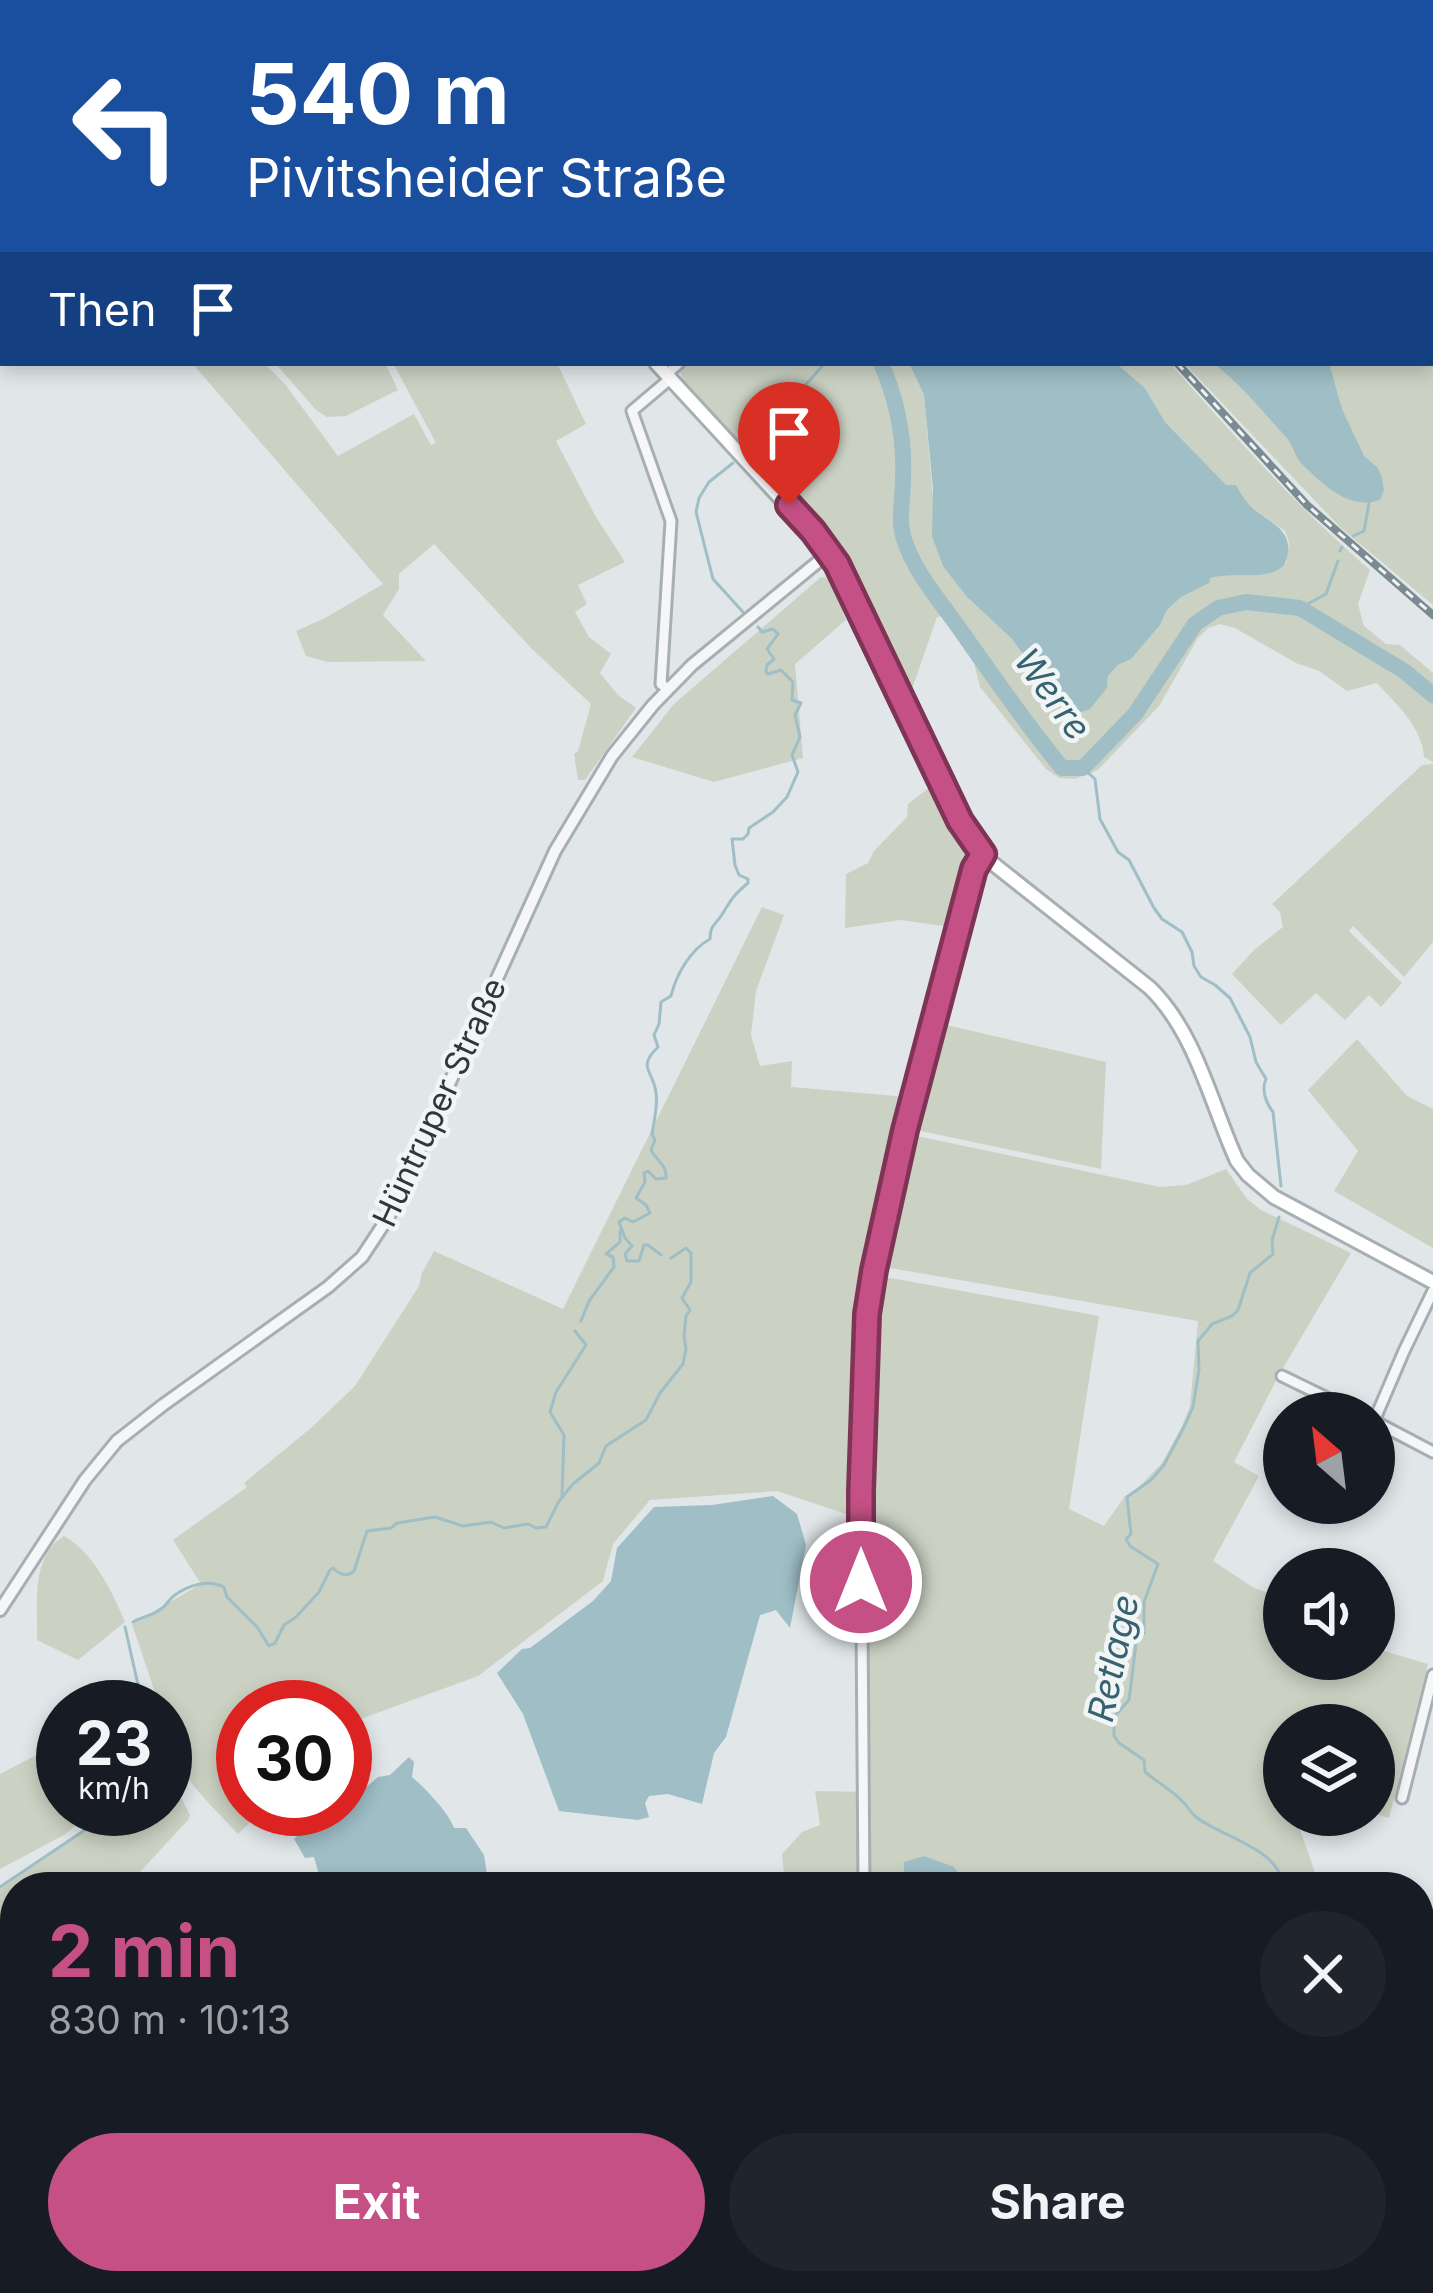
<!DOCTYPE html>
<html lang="en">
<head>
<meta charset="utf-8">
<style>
  body { margin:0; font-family:Inter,sans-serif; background:#20242c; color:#f1f3f6; height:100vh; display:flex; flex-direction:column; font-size:45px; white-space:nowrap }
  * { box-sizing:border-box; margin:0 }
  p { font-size:39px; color:#9ea1a6 }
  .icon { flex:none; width:66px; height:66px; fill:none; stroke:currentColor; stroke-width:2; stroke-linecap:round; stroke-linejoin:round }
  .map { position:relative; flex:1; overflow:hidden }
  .drawer { position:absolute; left:0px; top:1872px; width:1434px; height:423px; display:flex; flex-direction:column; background:#171b24; border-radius:48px 48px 0 0; box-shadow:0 6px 18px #0003 }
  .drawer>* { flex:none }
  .top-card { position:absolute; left:0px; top:0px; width:1434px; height:366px; box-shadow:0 6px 18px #0003; background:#1a4fa0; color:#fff; overflow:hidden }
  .needle { width:78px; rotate:332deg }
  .buttons { position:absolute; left:1263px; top:1392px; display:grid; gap:24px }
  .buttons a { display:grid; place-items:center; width:132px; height:132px; border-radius:50%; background:#171b24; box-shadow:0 6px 18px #0003; font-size:60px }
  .speed { position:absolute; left:36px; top:1680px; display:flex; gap:24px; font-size:60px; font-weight:700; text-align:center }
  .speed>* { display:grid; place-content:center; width:156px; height:156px; border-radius:50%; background:#171b24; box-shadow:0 6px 18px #0003; line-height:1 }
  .speed small { font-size:30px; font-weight:400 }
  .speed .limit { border:18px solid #d22; background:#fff; color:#111 }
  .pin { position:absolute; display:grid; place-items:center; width:102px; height:102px; color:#fff; margin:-123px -51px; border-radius:50% 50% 50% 0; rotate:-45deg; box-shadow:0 0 12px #0007 }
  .pin .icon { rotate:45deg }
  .me { position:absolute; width:132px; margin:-66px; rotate:0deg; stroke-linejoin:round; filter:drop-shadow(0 0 9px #0008) }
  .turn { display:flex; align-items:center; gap:42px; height:252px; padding:0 48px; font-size:54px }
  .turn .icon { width:156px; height:156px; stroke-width:2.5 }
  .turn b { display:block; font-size:84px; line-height:102px }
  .then { display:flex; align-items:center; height:114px; padding:0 48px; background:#0003; gap:24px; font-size:45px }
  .round { display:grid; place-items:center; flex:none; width:126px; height:126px; border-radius:63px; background:#20242c }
  .head { display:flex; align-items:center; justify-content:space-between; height:204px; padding:0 48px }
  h1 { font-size:72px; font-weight:700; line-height:90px; color:#c45085 }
  .cta { display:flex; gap:24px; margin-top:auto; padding:24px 48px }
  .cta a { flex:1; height:138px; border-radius:72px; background:#c45085; color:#fff; font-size:48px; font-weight:700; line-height:138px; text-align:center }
  .cta a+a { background:#20242c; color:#f1f3f6 }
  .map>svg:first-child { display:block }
  .green { fill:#cbd2c3 }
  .water { fill:#9fbec6 }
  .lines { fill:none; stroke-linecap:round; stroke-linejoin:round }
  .stream { stroke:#9fbec6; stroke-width:3 }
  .river { stroke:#9fbec6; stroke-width:16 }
  .minor-casing { stroke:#a7afb3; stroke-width:15 }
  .tertiary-casing { stroke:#a7afb3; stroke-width:16 }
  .secondary-casing { stroke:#a7afb3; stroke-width:18 }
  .minor { stroke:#f4f6f7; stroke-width:9 }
  .tertiary { stroke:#f4f6f7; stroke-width:10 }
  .secondary { stroke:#fff; stroke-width:12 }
  .rail-casing { stroke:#7c8a91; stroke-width:8 }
  .rail { stroke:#f1f5f6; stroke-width:3; stroke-dasharray:9; stroke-linecap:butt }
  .route-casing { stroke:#7f3456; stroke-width:30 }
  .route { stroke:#c45085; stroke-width:21 }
  .labels { text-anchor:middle; stroke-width:9; stroke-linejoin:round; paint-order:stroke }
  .street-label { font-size:33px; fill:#2b393f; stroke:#f1f5f6 }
  .water-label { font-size:36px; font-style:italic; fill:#386270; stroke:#f1f5f6 }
</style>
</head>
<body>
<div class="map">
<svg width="1433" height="2293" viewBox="0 0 1433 2293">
  <rect width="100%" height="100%" fill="#e1e7e9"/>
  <path class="green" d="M874 0H1433V605L1341 528 1184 363H1431V3H877Z
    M192 363H264L285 384 338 456 414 414 431 445 436 443 393 363H557L586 424 556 441 596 517 625 562 578 585 587 604 575 612 589 637 611 654 600 673 618 695 636 708 585 780H578L574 754 578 751 591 704 532 649 434 544 399 574V589L383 615 426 661 328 662 306 656 296 631 325 618 383 584Z
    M275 363H385L398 390 346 416 327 417 316 410Z
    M687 363H909L924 395 934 509 967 597 1012 639 1061 706 1090 709 1106 688 1108 676 1118 665 1131 658 1160 625 1167 610 1181 597 1210 578 1223 574 1270 572 1286 563 1289 542 1285 531 1247 504 1236 485 1226 486 1165 422 1145 388 1116 363H1170C1234 436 1297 507 1370 570L1358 604 1364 626 1386 644 1400 645 1433 673V762L1424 757C1422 727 1397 705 1377 683L1347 691 1319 671 1296 663 1235 628 1220 624 1208 628 1198 638 1159 706 1098 770 1075 779 1059 778 1046 769 980 687 973 659 942 616 937 617 910 695 863 597C863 563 829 530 808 504L800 505 683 381 680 371Z
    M821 577 831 579 846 620 795 664 803 758 714 782 632 757 674 704Z
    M1433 764V942L1404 977 1353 926 1349 931 1402 983 1381 1007 1369 995 1345 1020 1316 993 1281 1025 1232 974 1254 950 1283 927 1280 912 1272 904 1422 765Z
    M930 787 950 834 965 851V877L951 927 900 920 845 928 846 874 868 863 874 851 907 817 908 804Z
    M762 907 784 915 756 991 751 1035 760 1066 792 1061 791 1087 908 1097 867 1258 852 1516 777 1491 650 1500 613 1544 603 1581 478 1676 358 1720 345 1731V1707H243V1809H264L238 1834C201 1794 165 1766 165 1707H160L132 1624 201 1584 173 1540 247 1487 244 1483 312 1427 355 1386 419 1286 422 1273 434 1251 563 1309Z
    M942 1024 1106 1062 1101 1169 916 1130Z
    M1357 1039 1407 1096 1433 1109V1248L1334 1191 1358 1151 1308 1090Z
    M912 1135 1160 1187 1186 1185 1226 1169 1247 1199 1261 1210 1351 1253 1279 1375 1234 1462 1259 1476 1213 1561 1254 1588 1284 1598V1659H1374V1648L1428 1664 1389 1818 1374 1814V1725H1284V1815H1295L1320 1887H1149C1127 1876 1106 1866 1088 1887H968L954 1867 904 1862 903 1887H778L785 1885 782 1854 802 1832 820 1825 815 1791 870 1792 867 1491 880 1276 1099 1316 1069 1509 1104 1526 1125 1496 1136 1490 1162 1463 1182 1426 1190 1406 1198 1321 884 1267Z
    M64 1536C93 1552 112 1591 125 1622L78 1660 37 1640C38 1604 30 1557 64 1536Z
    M63 1732V1809H97L64 1835 0 1869V1774L50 1748Z
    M165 1766 190 1815 188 1820 139 1873 116 1887H15V1998L0 1959V1889L117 1809H165Z
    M1425 1902 1433 1907V2057L1419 2065V1910Z
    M720 2280H923L930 2293H724Z
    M1118 2280H1340L1339 2293H1116Z"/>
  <path class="water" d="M909 363H1116L1145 388 1165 422 1226 485H1236C1239 490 1242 496 1246 501 1261 521 1295 525 1287 557 1285 564 1284 567 1276 571 1257 579 1231 572 1210 578L1209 583 1181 597 1167 610 1160 625 1131 659 1118 665 1108 676 1107 688 1090 709 1081 712 1061 706 1012 639 967 597 943 566 932 536 933 489 924 395Z
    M1213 363H1329L1342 409 1364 456 1378 468 1382 478 1384 490 1380 500C1349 511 1321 483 1300 462 1294 454 1293 445 1286 437 1263 412 1241 384 1213 363Z
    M773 1496 797 1514 806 1545 790 1628 776 1610 760 1615 726 1737 714 1753 702 1804 668 1794 649 1796 645 1803 649 1817 638 1820 559 1811 523 1714 497 1673 522 1649 530 1648 593 1601 611 1581 617 1548 654 1507 712 1505Z
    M409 1757 414 1762 412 1777C425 1788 449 1813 454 1828H466L484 1855 489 1887H317L318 1871 314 1857 305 1858 294 1839C319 1817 302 1809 345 1809V1799L355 1797 378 1777 390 1775Z
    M924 1856 954 1867 968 1887H903L904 1862Z
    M428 2280H715L720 2293H410L424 2286Z
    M923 2280H1118L1116 2293H930Z"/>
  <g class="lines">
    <path class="stream" d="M1130 0 1138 3
      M1267 3 1270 0
      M750 449 763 435C764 411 789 398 805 385 812 379 818 370 825 363
      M733 463 709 482 699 498 696 512 713 579 743 612
      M1353 536 1364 531 1369 503
      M1340 551 1342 547
      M1300 608 1326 594 1338 561
      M1083 768 1095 779 1100 819 1118 852 1129 860 1154 908 1162 919 1182 932 1192 952 1194 966 1201 977 1215 985 1230 998 1250 1037 1256 1062 1266 1079C1261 1090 1266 1103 1273 1112L1281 1186
      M1279 1217 1272 1240 1273 1254 1250 1273 1238 1310 1232 1316 1212 1324 1198 1341 1199 1370 1193 1407 1184 1427 1164 1465 1151 1480 1127 1497 1131 1534 1126 1539 1130 1546 1158 1564 1144 1602V1633L1136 1643 1129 1700 1114 1717V1736L1119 1743 1144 1760 1145 1772C1157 1782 1173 1791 1183 1802 1188 1807 1191 1813 1196 1817 1221 1837 1282 1849 1283 1887
      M661 1255 648 1245H644L639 1261H627L625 1254 632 1246 625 1238 619 1222 625 1218 633 1222 650 1213 646 1205 636 1198 645 1182 644 1173 648 1171 656 1179 666 1178C667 1165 657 1161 651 1150L655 1140 652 1134C654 1121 658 1106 656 1093 654 1071 636 1068 658 1047L654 1035 659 1024 661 1002 671 996C676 975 690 950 710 939 710 924 716 925 723 913 732 898 734 895 748 883V879L739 875 735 865 732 839H743L748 834 749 828 773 812 787 797 798 772 792 755 800 737 795 715 801 703 792 700 793 682 781 670 768 674 766 672 767 665 774 659 767 649 778 634 773 629 762 632 758 627
      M581 1321 589 1301 614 1267 613 1257 606 1254 620 1242V1231
      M562 1496 564 1435 550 1412 556 1392 586 1345 575 1331
      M133 1622C143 1616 152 1616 161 1609 167 1605 170 1598 175 1595 189 1585 208 1579 224 1587L227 1597 257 1627 269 1646 275 1643 284 1625 296 1617 319 1592 330 1570 333 1568C339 1574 346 1578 354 1571L367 1531 391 1528 397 1523 435 1517 463 1526 491 1522 504 1528 528 1524 536 1528 546 1527 559 1501 573 1484 599 1463 606 1446 646 1420 660 1393 683 1364 686 1349 684 1336 686 1316 690 1310 682 1298 691 1282V1253L686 1248 671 1258
      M125 1627 143 1707
      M0 1887 116 1809
      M0 1962V1967
      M1236 2293 1238 2280"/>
    <path class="river" d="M624 0V3
      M881 363C897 400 905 438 903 479 903 501 897 521 905 542 916 574 940 601 959 628 993 676 1025 723 1062 768H1083L1135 714 1195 624 1218 608 1246 602 1300 608 1404 671 1433 695"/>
    <defs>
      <path id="minor" d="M251 0 254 3
        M667 374 679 363
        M668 689 661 684 671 521 632 411 671 378
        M1282 1376 1358 1413
        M1374 1421 1404 1351 1433 1291
        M1374 1421 1433 1452
        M1402 1798 1433 1675
        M864 1887 861 1491 867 1314 905 1130 973 869 983 854
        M881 2293V2280"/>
      <path id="tertiary" d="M0 1610 85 1480 117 1441 163 1405 328 1287 362 1257 389 1216 555 851 612 756 653 705 692 665 830 552"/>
      <path id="secondary" d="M347 0 350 3
        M656 363 830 552 971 839 991 862 1150 988C1196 1033 1211 1104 1237 1161L1248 1175 1274 1197 1433 1282"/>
    </defs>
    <use href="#minor" class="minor-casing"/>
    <use href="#tertiary" class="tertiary-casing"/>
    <use href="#secondary" class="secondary-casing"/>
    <use href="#minor" class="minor"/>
    <use href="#tertiary" class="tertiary"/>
    <use href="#secondary" class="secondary"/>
    <defs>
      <path id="rail" d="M863 0 865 3
        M1177 363 1307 505 1433 615"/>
    </defs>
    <use href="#rail" class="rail-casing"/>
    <use href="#rail" class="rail"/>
  </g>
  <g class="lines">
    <defs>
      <path id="route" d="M789 505 813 531 837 564 960 821 983 854 974 869 905 1130 874 1270 867 1314 861 1491V1582"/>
    </defs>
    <use href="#route" class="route-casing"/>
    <use href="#route" class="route"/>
  </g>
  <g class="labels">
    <g class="street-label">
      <text transform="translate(439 1102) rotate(-65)" y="12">Hüntruper Straße</text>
    </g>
    <g class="water-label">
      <text transform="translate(1053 694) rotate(54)" y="13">Werre</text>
      <text transform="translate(1113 1658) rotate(-78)" y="13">Retlage</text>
    </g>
  </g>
</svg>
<div class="buttons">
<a><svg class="needle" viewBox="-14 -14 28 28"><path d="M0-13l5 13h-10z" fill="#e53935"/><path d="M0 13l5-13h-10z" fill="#9ea1a6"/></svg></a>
<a><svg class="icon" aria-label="sound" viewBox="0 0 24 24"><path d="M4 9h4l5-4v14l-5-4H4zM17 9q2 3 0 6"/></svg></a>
<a><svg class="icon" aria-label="layers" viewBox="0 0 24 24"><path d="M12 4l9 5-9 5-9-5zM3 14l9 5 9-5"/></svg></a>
</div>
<div class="speed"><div>23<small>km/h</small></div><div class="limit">30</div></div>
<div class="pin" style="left:789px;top:505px;background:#d93025"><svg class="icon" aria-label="arrive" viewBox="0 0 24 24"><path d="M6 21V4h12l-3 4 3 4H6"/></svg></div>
<svg class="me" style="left:861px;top:1582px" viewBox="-20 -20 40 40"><circle r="17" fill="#c45085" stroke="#fff" stroke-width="3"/><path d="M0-11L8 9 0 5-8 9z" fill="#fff"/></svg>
<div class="top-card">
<div class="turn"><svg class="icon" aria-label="left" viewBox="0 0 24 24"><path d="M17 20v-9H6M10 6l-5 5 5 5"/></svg><div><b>540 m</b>Pivitsheider Straße</div></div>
<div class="then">Then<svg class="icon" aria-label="arrive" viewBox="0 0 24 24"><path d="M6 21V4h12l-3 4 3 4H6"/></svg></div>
</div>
<section class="drawer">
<div class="head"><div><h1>2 min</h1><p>830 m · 10:13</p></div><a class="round"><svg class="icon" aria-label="close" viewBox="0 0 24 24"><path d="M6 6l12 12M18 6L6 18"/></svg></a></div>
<div class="cta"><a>Exit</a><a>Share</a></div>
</section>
</div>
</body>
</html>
